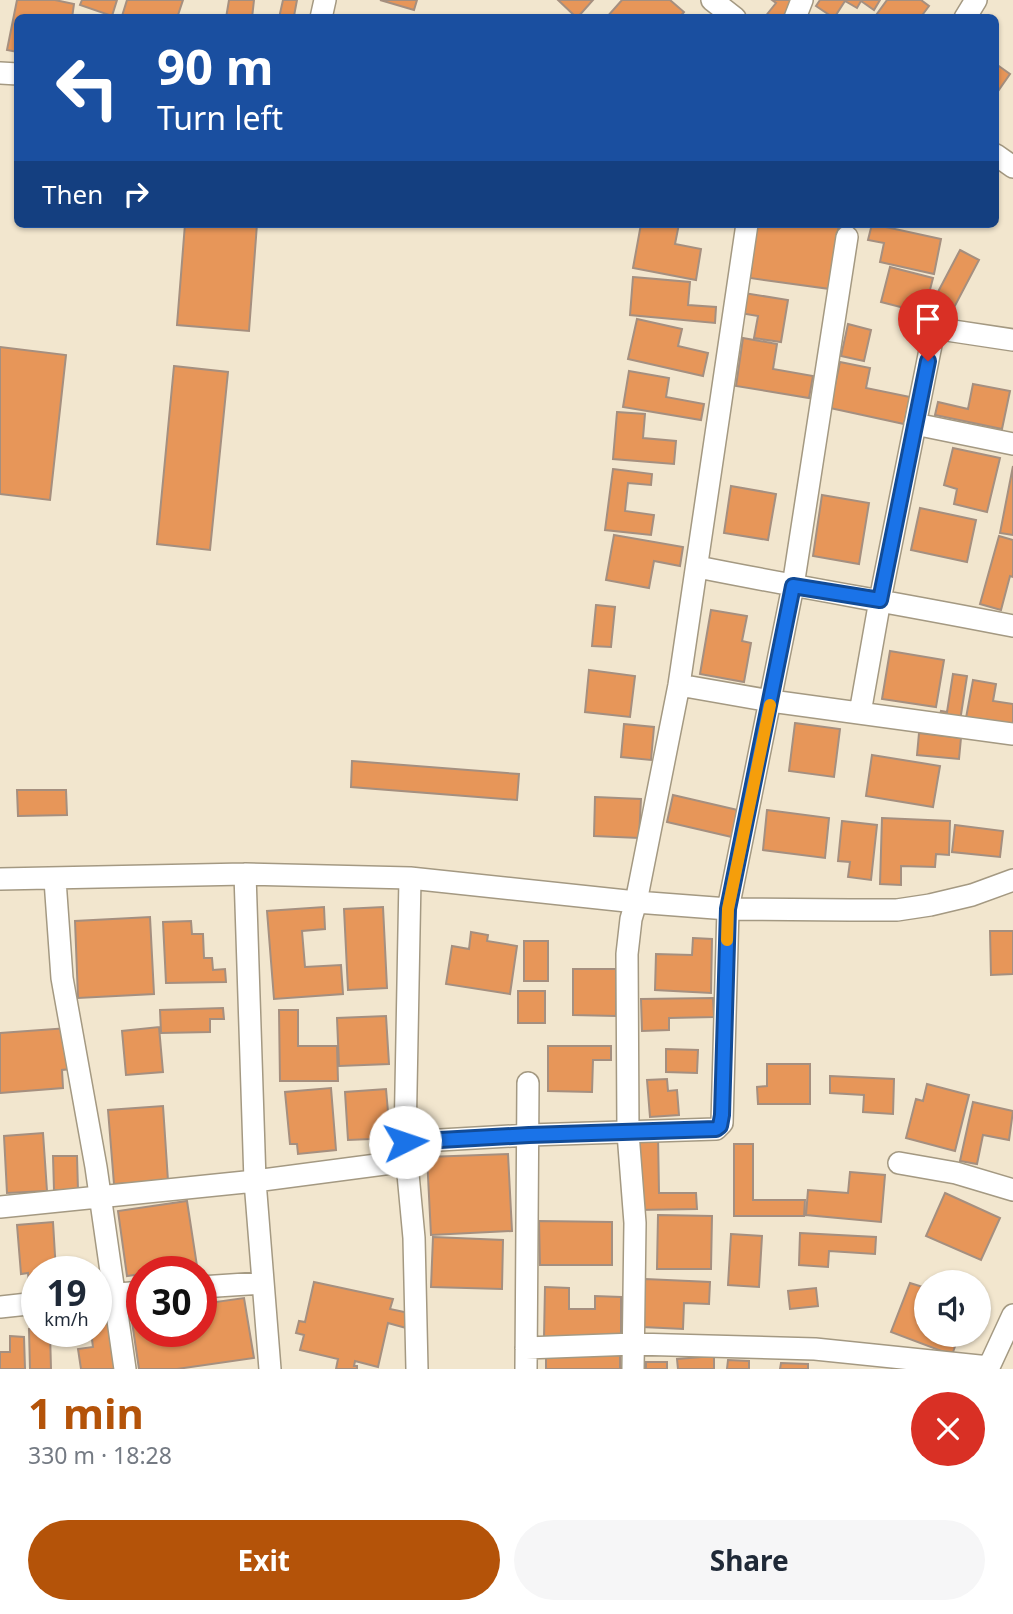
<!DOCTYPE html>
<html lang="en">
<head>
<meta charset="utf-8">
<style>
  body { margin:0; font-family:"Noto Sans",sans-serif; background:#f6f6f7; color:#1f2937; height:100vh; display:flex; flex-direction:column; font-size:26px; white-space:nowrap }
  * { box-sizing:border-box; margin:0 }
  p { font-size:23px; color:#747a83 }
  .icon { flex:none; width:38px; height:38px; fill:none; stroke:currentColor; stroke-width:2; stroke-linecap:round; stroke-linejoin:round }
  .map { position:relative; height:1369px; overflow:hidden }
  .side { display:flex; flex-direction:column; background:#fff; flex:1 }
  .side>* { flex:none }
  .top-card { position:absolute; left:14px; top:14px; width:985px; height:214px; border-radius:10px; box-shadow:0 2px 5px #0004; background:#1a4fa0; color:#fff; overflow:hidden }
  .tools { position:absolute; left:914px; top:1270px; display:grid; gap:14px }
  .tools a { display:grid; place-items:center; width:77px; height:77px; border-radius:50%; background:#fff; box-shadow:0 2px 5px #0004; font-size:35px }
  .speed { position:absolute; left:21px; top:1256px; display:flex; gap:14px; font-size:35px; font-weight:700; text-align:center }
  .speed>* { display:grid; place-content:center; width:91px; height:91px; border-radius:50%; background:#fff; box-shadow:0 2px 5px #0004; line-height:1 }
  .speed small { font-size:18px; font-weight:400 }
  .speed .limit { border:10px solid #d22; background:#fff; color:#111 }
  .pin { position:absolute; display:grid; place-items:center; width:60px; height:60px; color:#fff; margin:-72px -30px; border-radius:50% 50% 50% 0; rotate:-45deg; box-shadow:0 0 7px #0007 }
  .pin .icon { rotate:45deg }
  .me { position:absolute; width:77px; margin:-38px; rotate:86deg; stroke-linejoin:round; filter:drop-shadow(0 0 5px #0008) }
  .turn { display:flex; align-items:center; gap:24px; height:147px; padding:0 28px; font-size:32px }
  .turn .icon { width:91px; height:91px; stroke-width:2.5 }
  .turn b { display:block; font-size:49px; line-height:60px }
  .then { display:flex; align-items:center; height:66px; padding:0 28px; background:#0003; gap:14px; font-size:26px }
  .round { display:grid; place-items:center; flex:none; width:74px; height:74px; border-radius:37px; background:#f6f6f7 }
  .headline { display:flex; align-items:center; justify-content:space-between; height:119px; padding:0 28px }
  h1 { font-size:42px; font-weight:700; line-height:52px; color:#b45309 }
  .cta { display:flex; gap:14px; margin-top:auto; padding:14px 28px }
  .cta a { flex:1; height:80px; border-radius:42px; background:#b45309; color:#fff; font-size:28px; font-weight:700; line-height:80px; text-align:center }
  .cta a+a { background:#f6f6f7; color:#1f2937 }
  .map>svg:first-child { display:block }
  .building { fill:#e79659; stroke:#a58f7f; stroke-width:2 }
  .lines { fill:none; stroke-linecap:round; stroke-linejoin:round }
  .street-casing { stroke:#a49982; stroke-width:24 }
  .street { stroke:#fff; stroke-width:21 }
  .route-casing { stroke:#114b97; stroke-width:18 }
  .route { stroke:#1a73e8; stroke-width:12 }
  .slow { stroke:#f59e0b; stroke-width:12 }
</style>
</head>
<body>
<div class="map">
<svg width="1013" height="1369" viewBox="0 0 1013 1369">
  <rect width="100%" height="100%" fill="#f2e6ce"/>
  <path class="building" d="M17 0H55L74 4 72 18H18V52L7 50Z
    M82 0H117L112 16 80 5Z
    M127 0H183L177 18H125L122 16Z
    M229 0H254L252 18H226Z
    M283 0H297L294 16 300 18H279Z
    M380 0H417L414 10Z
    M558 0H593L577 18Z
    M622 0H670L684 12 679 18H606Z
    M772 0H795L782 18H764L776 3Z
    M820 0H880L874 10 861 1 857 8 845 1 834 18 816 6Z
    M887 0H921L929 6 920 18H874Z
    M996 64 1010 74 996 94Z
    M185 224H257L249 331 177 325Z
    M641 224H679L675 244 701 249 696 280 633 268Z
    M757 224H839L830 289 750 278Z
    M872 224 941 239 934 274 880 262 884 243 868 240Z
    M960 250 979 260 948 319 929 309Z
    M890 267 933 278 924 313 881 302Z
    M633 277 690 282 688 305 716 307 715 323 630 315Z
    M744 293 788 300 781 342 754 338 758 316 740 313Z
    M637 319 682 329 678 346 708 353 703 376 628 359Z
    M848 324 871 330 864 361 841 356Z
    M743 338 777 344 773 369 813 376 809 398 736 386Z
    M0 347 66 355 50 500 0 494Z
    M840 362 870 368 866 388 910 397 904 424 830 408Z
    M174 366 228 372 210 550 157 544Z
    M629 371 669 378 666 397 704 404 701 420 623 407Z
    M973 384 1010 391 1002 429 935 415 938 402 968 409Z
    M617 412 645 414 643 438 676 441 674 464 613 459Z
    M953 448 1000 458 987 512 954 504 957 489 944 485Z
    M1013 466V535L1000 533Z
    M613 469 652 474 651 485 628 483 625 511 654 515 651 535 605 530Z
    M731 486 776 494 768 540 724 533Z
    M822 495 869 503 859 564 813 556Z
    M920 508 976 520 967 562 911 550Z
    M614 535 683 547 680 566 654 561 649 588 606 580Z
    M999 536 1013 540V577L1010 576 1001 610 980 604Z
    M596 605 615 607 611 647 592 646Z
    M711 610 747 616 742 641 751 643 744 682 700 674Z
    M890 651 944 660 936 707 882 699Z
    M589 670 635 676 630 717 585 712Z
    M953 674 967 676 960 721 939 718 941 711 947 712Z
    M973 680 996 684 993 701 1013 704V726L966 718Z
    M795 723 840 729 834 777 789 771Z
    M624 724 654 727 651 760 621 757Z
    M919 733 961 738 959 759 917 755Z
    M872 755 940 766 933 807 866 796Z
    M352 761 519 774 517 800 351 787Z
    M17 790H66L67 815 18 816Z
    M673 795 742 811 736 838 667 822Z
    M595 797 641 799 639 838 594 836Z
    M767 810 829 818 825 858 763 850Z
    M882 818 950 821 949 855 936 854 935 867 901 866V885L880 884Z
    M842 821 877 825 871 880 848 877 850 862 838 861Z
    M955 825 1003 831 1000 857 952 852Z
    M324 907 325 929 302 931 305 967 341 965 343 994 274 999 267 911Z
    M383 907 387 988 348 990 344 909Z
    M150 917 154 994 78 998 75 921Z
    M191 921 192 934H203L204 958H212L213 970 225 969 226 982 166 983 163 922Z
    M990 931H1013V974L991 975Z
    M471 932 488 935 487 941 517 946 510 994 446 984 452 946 469 949Z
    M693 938 712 939 711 993 655 990 656 954 692 955Z
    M524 941H548V981H524Z
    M573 969H616V1016L573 1015Z
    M518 991H545V1023H518Z
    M713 998 714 1017 669 1018V1030L642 1031 641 999Z
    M223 1008 224 1019H210V1032L161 1033 160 1010Z
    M279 1010H298V1046H337L338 1081H280Z
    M386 1016 389 1064 339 1066 337 1018Z
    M159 1027 163 1072 126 1075 122 1031Z
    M68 1028 71 1069 62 1070 63 1088 0 1093V1033Z
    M548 1046H611V1060H593L592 1092 548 1091Z
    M666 1049 698 1050 697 1073 666 1072Z
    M767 1064H810V1104H758L757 1087 767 1086Z
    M830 1076 894 1079 893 1114 863 1112 864 1095 830 1093Z
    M667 1079 668 1091 677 1090 679 1115 650 1117 647 1080Z
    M927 1084 969 1095 955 1151 906 1138 916 1099 923 1101Z
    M331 1088 336 1150 298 1154 297 1144H290L285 1092Z
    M386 1089 390 1135 382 1136V1131L371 1132V1139L348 1140 345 1092Z
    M973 1102 1013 1111 1009 1140 983 1135 977 1164 960 1161Z
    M163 1106 168 1181 114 1184 108 1110Z
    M43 1133 47 1191 7 1193 4 1136Z
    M658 1135 659 1193H696L697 1209 637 1210 635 1136Z
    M734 1144H753V1200H805L804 1216H734Z
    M508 1154 512 1231 431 1235 427 1157Z
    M53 1156H77L78 1190H54Z
    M850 1172 885 1175 881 1222 806 1215 808 1190 848 1193Z
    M945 1193 1000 1218 981 1260 926 1236Z
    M187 1201 197 1266 127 1276 118 1211Z
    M658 1215 712 1216 711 1269H657Z
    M539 1221 612 1222V1265H540Z
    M53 1222 56 1272H37V1295L30 1296 28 1273 21 1274 17 1225Z
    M800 1233 876 1237 875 1254 829 1251 828 1267 799 1265Z
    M731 1234 762 1236 759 1287 728 1285Z
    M433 1237 503 1240 502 1289 431 1287Z
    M645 1279 710 1282 709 1304 684 1303 683 1329 643 1327Z
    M314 1282 393 1299 390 1309 409 1313 406 1328 388 1323 378 1367 355 1361 354 1366H357V1369H336L338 1359 300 1350 304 1335 296 1333 299 1321 305 1322Z
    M910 1283 926 1288V1335H959L952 1355 891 1332Z
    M545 1287 569 1288V1309H595V1296L621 1297V1339L544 1338Z
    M816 1288 818 1306 790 1309 788 1291Z
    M244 1298 254 1358 177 1369H139L131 1315 142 1313V1332H201V1304Z
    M115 1321 122 1369H81L78 1349 93 1347 91 1332H96V1324Z
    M29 1329H37V1332H50L51 1369H30Z
    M10 1336 24 1337 25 1369H0V1352H10Z
    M620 1355V1369H546V1357Z
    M714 1356V1369H678L677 1359Z
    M728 1360 749 1361V1369H727Z
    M646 1362H667V1369H646Z
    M781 1363 808 1364V1369H780Z"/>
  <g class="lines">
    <defs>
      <path id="street" d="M712 0 735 18
        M321 18 325 0
        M795 18 802 0
        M965 18 976 0
        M0 73 18 74
        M996 155 1013 167
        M915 424 1013 444
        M698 567C802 588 908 605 1013 626
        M679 685 771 701 1013 734
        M860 713 880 600 932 340 940 329 1013 340
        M245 874 255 1181 270 1369
        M410 878 405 1142 414 1238 417 1369
        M0 879 245 874 410 878 636 902 728 909 850 910H897L930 905 972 895 1013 880
        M55 880 62 978 96 1167 125 1369
        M405 1142 529 1135 716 1129 722 1123 728 909 793 586 847 237
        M899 1163 956 1173 1013 1190
        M0 1207 255 1181 407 1161
        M201 1287 262 1283
        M96 1296 142 1292
        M0 1307 37 1303
        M526 1348 634 1344 815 1349 989 1367
        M526 1369 528 1083
        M633 1369 635 1223 628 1133 627 954 631 919 636 902 679 685 747 224
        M988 1369 1013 1315"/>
    </defs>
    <use href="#street" class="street-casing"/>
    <use href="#street" class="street"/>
  </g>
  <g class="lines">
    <defs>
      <path id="route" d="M405 1142 529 1135 716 1129 720 1126 722 1115 728 909 793 586 880 600 928 361"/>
    </defs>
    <use href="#route" class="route-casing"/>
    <use href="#route" class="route"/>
    <path class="slow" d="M727 940 728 909 770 705"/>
  </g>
</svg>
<div class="tools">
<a><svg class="icon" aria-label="sound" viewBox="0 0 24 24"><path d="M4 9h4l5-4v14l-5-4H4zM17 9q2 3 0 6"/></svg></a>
</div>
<div class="speed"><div>19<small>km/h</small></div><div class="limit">30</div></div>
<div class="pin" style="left:928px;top:361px;background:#d93025"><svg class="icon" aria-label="arrive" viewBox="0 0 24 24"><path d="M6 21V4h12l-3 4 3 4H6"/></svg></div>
<svg class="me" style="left:405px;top:1142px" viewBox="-20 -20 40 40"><circle r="19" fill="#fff"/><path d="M0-13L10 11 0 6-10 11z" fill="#1a73e8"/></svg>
<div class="top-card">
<div class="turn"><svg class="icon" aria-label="left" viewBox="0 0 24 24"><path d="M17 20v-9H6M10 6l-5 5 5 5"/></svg><div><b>90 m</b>Turn left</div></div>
<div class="then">Then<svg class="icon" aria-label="right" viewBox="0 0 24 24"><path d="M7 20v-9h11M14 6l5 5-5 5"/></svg></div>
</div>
</div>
<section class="side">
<div class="headline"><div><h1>1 min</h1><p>330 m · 18:28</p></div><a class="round" style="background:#d93025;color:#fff"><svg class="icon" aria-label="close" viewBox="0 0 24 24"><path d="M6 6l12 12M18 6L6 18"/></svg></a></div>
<div class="cta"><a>Exit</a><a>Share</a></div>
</section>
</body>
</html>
